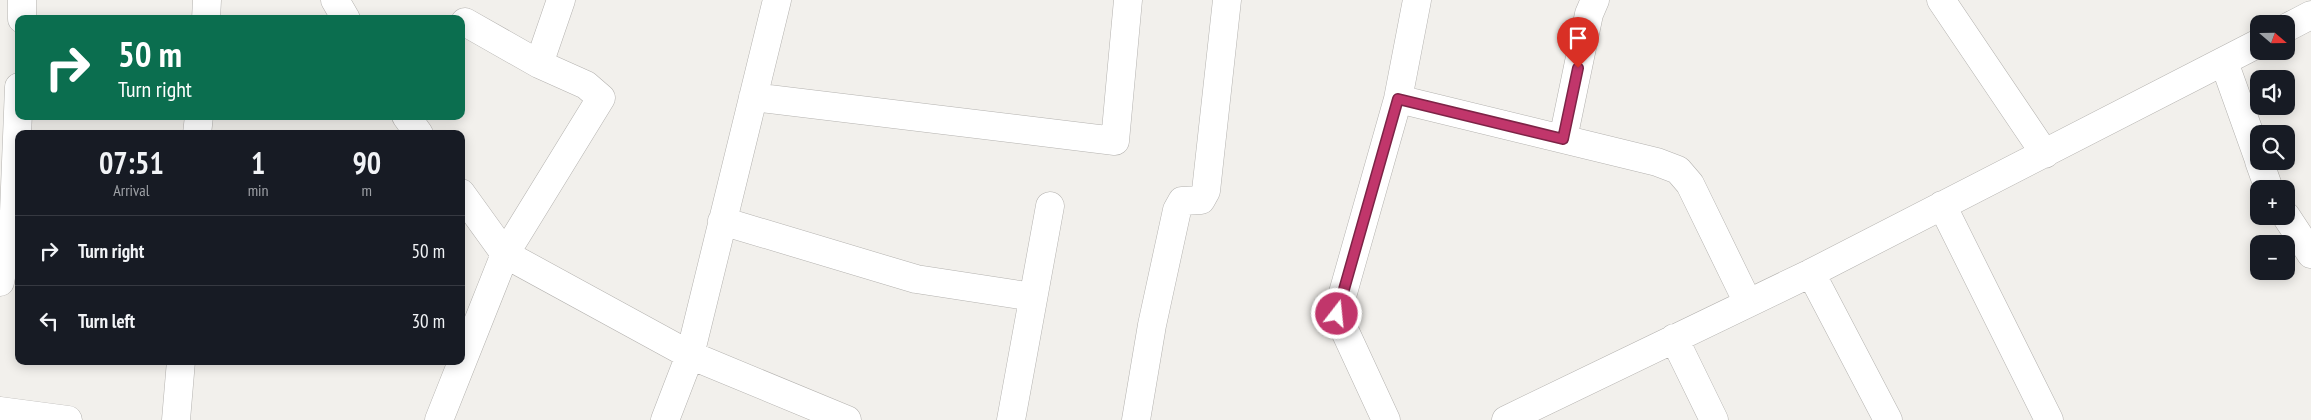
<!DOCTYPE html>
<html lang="en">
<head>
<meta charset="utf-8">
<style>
  body { margin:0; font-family:"PT Sans Narrow",sans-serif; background:#242831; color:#f1f3f6; height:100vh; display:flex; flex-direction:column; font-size:19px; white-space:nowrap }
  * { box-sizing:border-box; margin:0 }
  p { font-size:16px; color:#9ea1a6 }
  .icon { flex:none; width:28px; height:28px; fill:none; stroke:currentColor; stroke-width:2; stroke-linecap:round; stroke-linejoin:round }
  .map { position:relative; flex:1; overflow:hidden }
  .drawer { position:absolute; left:15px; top:130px; width:450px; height:235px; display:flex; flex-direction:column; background:#171b24; border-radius:10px; box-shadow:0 2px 12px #0003 }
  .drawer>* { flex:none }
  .guide { position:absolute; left:15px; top:15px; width:450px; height:105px; border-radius:10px; box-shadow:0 2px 12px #0003; background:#0b6e4f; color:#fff; overflow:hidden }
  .needle { width:32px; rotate:110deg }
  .tools { position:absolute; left:2250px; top:15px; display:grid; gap:10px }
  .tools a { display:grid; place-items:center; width:45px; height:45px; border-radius:10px; background:#171b24; box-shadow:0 2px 12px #0003; font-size:25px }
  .pin { position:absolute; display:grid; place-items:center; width:42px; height:42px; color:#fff; margin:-51px -21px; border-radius:50% 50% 50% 0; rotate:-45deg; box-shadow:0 0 5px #0007 }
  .pin .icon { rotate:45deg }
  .me { position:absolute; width:55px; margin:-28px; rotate:16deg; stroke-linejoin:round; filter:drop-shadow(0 0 4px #0008) }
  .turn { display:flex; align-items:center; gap:18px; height:105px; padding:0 20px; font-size:22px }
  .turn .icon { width:65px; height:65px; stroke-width:2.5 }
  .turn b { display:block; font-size:35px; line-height:42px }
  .eta { display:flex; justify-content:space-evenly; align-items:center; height:85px; text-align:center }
  .eta b { font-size:30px; font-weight:800; line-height:35px }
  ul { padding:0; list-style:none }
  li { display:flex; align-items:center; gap:15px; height:70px; padding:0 20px; border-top:1px solid #363941 }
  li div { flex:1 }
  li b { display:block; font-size:19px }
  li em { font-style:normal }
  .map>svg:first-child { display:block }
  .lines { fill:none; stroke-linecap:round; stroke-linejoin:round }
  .minor-casing { stroke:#b4b2af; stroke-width:29 }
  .minor { stroke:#fff; stroke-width:28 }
  .route-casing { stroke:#7d2346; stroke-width:12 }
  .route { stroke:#c1366b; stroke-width:9 }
</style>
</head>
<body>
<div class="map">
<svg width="2311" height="420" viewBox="0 0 2311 420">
  <rect width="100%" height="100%" fill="#f2f0ec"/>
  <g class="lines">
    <defs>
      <path id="minor" d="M335 0 346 19
        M1941 0 2045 154
        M22 19V0
        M206 19 207 0
        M2286 28 2311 15
        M2224 62 2259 160
        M539 64 561 0
        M753 97 1115 141 1128 0
        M1398 99 1657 162 1678 170 1690 184 1748 303
        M406 116 419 134
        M197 134 199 116
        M1563 139 1589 14 1595 0
        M2259 161 2269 189
        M461 193 505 254 690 355 847 420
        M1942 205 2049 420
        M2286 216 2311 254
        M722 221 916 279 1033 297
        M1811 273 1888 420
        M0 282 14 212 19 87
        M1674 338 1714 420
        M0 411 68 420
        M176 420 181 361
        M439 420 505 254 601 98 586 85 539 64 465 22
        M665 420 690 355 777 0
        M1011 420 1050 206
        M1136 420 1152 325 1177 210 1182 201 1201 200 1206 191 1227 0
        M1386 420 1337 314 1398 99 1417 0
        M1506 420 1811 273 2259 43"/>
    </defs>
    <use href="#minor" class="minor-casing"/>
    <use href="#minor" class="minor"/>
  </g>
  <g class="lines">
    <defs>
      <path id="route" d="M1337 314 1398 99 1563 139 1578 68"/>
    </defs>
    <use href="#route" class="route-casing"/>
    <use href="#route" class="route"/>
  </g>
</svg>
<div class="tools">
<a><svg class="needle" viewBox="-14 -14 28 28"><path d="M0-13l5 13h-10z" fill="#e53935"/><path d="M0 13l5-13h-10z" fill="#9ea1a6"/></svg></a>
<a><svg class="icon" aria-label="sound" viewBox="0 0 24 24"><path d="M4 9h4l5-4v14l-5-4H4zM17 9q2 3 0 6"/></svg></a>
<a><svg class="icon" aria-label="search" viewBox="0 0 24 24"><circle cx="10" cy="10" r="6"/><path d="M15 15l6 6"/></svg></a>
<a>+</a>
<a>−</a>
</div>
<div class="pin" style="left:1578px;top:68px;background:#d93025"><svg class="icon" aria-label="arrive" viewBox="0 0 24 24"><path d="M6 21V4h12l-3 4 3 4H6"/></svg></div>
<svg class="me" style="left:1337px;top:314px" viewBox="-20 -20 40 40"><circle r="17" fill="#c1366b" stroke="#fff" stroke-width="3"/><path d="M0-11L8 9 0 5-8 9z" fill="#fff"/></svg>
<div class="guide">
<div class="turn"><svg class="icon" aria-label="right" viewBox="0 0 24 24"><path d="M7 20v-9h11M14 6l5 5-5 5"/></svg><div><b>50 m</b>Turn right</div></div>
</div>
<section class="drawer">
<div class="eta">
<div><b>07:51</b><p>Arrival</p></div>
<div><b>1</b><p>min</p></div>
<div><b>90</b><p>m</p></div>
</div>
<ul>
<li><svg class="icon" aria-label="right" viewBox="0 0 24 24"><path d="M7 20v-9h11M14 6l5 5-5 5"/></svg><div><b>Turn right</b></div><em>50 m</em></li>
<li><svg class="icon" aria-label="left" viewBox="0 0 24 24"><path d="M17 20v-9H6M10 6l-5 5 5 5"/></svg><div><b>Turn left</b></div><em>30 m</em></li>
</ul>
</section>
</div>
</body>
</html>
